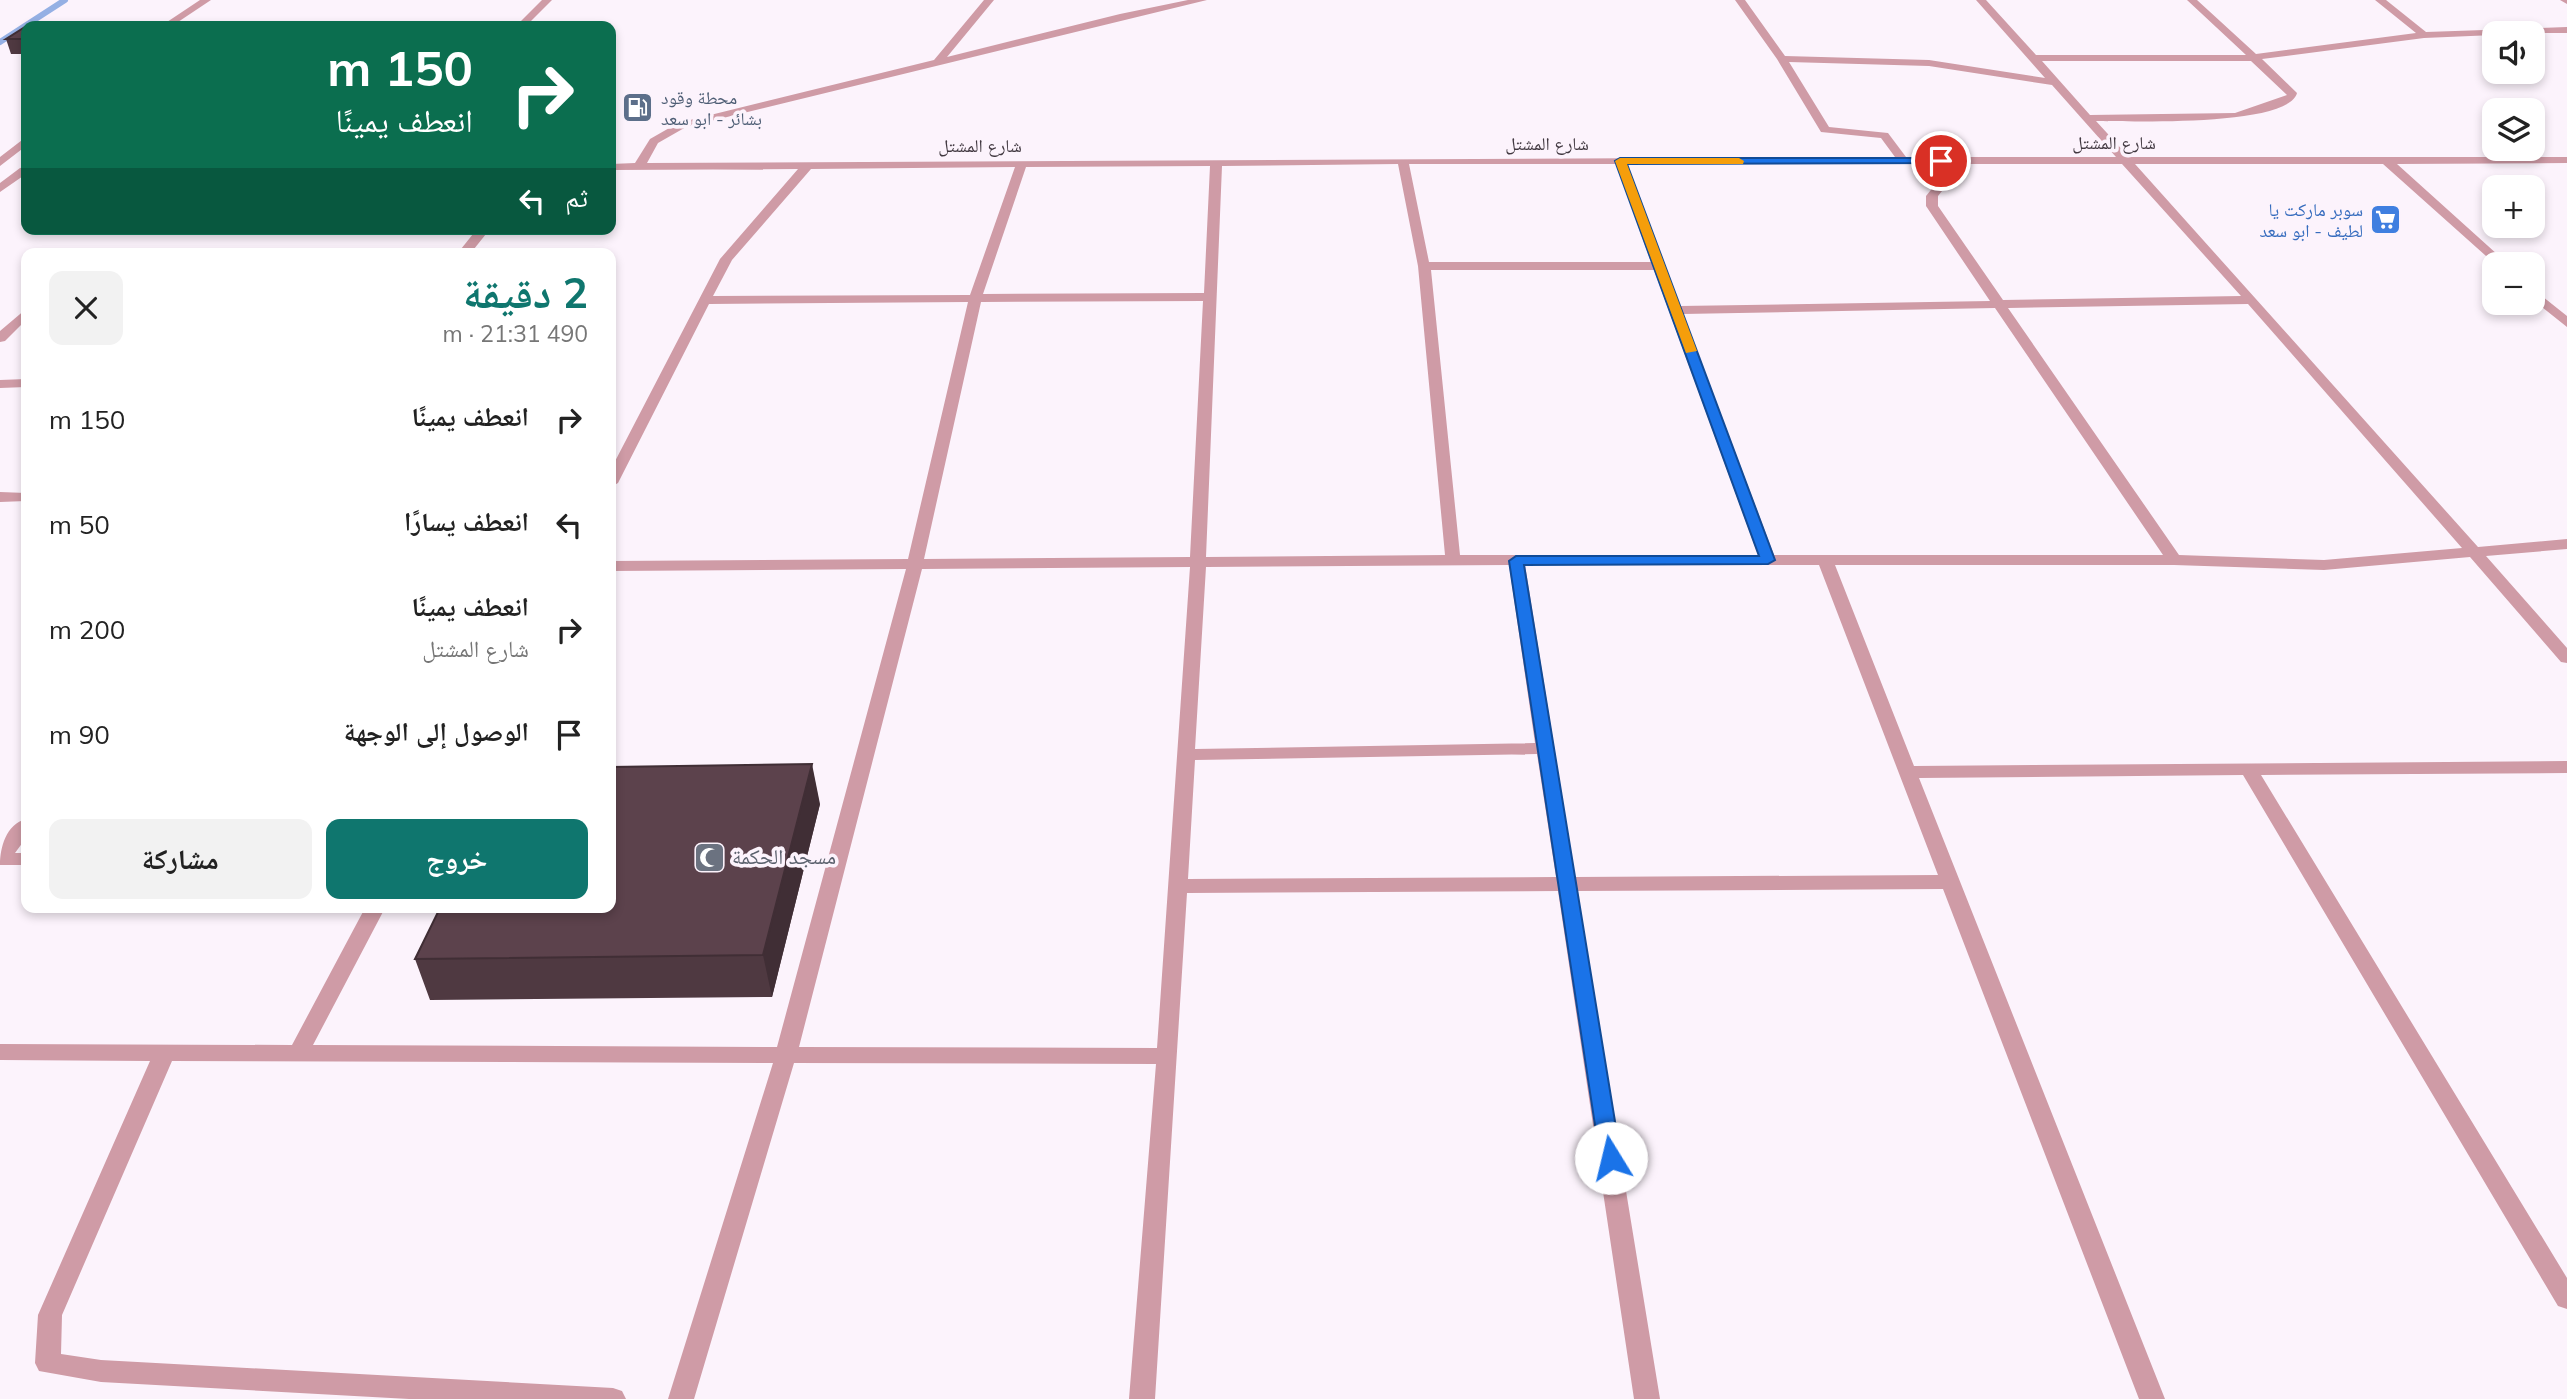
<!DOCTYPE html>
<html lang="ar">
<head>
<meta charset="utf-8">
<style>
  body { margin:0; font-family:Mulish,"Noto Naskh Arabic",sans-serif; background:#f2f2f2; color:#222; direction:rtl; height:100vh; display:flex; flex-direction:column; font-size:26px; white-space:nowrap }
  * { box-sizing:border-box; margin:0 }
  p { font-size:23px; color:#767676 }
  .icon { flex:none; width:38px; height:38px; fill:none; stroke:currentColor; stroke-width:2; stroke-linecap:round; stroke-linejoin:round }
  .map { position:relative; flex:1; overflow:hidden; direction:ltr }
  .sheet { position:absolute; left:21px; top:248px; width:595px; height:665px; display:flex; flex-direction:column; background:#fff; border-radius:14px; box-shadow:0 4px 10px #0003; direction:rtl }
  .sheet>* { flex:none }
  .top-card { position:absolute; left:21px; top:21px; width:595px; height:214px; border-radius:14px; box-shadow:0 4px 10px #0003; direction:rtl; background:#0b6e4f; color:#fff; overflow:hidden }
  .tools { position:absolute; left:2482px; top:21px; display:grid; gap:14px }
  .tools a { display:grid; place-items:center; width:63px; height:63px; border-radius:14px; background:#fff; box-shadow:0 4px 10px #0003; font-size:35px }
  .pin { position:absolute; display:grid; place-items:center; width:60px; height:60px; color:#fff; margin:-30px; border:4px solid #fff; border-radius:50%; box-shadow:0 2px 7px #0007 }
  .me { position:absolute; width:77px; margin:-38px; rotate:351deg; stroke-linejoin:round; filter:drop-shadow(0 0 5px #0008) }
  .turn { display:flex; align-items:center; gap:24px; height:147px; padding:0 28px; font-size:32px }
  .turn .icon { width:91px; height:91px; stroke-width:2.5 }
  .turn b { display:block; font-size:49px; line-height:60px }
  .then { display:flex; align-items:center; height:66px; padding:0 28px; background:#0003; gap:14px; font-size:26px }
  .round { display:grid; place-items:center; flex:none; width:74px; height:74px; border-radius:14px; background:#f2f2f2 }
  .head { display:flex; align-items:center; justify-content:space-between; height:119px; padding:0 28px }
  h1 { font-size:42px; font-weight:700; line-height:52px; color:#0f766e }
  .primary-button { display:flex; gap:14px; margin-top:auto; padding:14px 28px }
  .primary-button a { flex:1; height:80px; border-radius:14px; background:#0f766e; color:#fff; font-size:28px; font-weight:700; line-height:80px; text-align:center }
  .primary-button a+a { background:#f2f2f2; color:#222 }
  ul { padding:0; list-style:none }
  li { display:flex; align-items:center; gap:21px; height:105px; padding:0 28px }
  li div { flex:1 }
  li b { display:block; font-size:26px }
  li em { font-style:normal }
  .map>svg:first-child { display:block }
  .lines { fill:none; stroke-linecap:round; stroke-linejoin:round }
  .stream { stroke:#95b0e4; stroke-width:6 }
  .minor { fill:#cf9ba6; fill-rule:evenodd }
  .wall { fill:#4f3941 }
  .shaded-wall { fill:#402e35 }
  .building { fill:#5c424c; stroke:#402e35; stroke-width:2 }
  .route { fill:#1a73e8; stroke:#114b97; stroke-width:2 }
  .slow { fill:#f59e0b }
  .labels { text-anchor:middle; stroke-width:7; stroke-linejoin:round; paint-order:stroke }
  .far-service-label { font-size:18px; fill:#4e5e75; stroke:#fcf3fc; text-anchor:start }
  .far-street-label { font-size:18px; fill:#413840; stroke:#fcf3fc }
  .far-shop-label { font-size:18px; fill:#366cbe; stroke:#fcf3fc; text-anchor:end }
  .worship-label { font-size:21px; fill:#5b616d; stroke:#fcf3fc; text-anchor:start }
</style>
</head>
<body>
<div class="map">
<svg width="2567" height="1399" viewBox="0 0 2567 1399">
  <rect width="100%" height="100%" fill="#fcf3fc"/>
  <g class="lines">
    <path class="stream" d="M0 42 65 0"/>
    <path class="minor" d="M200 0H211L172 26H161Z
      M542 0H552L526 26H516Z
      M984 0H994L947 57 1120 14 1188 0H1207L686 127 658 143 647 163 1895 157 1881 138 1821 132 1777 59 1735 0H1745L1785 56 1929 60 2045 78 1976 0H1986L2036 55H2246L2187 0H2197L2256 54 2416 33 2375 0H2386L2426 32 2567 27V33H2494V35L2424 38 2262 59 2297 93C2288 127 2129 121 2096 121L2129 157H2567V163L2397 164 2508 264H2495L2383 164H2135L2478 547 2567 539V549L2486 556 2567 648V663L2561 662 2470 557 2324 570 2174 565H1835L1914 766 2567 761V773L2261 775 2567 1278V1309L2558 1306 2243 775 1919 778 2165 1399H2139L1943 889 1577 891 1660 1399H1634L1558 891 1187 893 1155 1399H1129L1156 1064 794 1063 694 1399H668L773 1063 172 1061 62 1315 61 1354 101 1360 613 1388 622 1391 626 1399H409L101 1382 39 1371 35 1363 38 1315 150 1061 0 1060V1044L292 1045 365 908H385L313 1045 777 1047 906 569 611 571V561L908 559 968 302 709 304 618 483 611 487V469L720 259 798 169 611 170V164L635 163 650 139 678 123 934 60ZM2042 61H2251L2287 95 2235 113 2090 115ZM1789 62 1929 66 2052 85 2116 157H1906L1888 133 1829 127ZM1398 164 1418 266 1445 555 1206 557 1222 166ZM1409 164H1616L1651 262H1429ZM1627 164H1952L1926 196V206L1990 301 1680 306ZM1964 164H2122L2241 296 2003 300 1938 206V196ZM1210 166 1204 293 983 294 1026 167ZM1015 167 970 295 713 296 732 260 811 169ZM1431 270H1654L1758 555H1460ZM1203 301 1190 557 924 559 981 302ZM2248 304 2462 548 2324 560 2179 555 2008 308ZM1995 308 2163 555H1774L1683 314ZM1509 565 1535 743 1195 749 1206 567ZM1525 565H1819L1938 875 1575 877ZM1190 567 1157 1048 799 1047 922 569ZM1537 754 1556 877 1188 879 1195 760Z
      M2560 0H2567V4Z
      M26 137V146L0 166V157Z
      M26 167V174L0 192V183L20 168Z
      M477 229H490L470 254H457Z
      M2532 288 2567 316V327L2532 299Z
      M26 309V320L5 341 0 342V331Z
      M26 379V387L0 388V380Z
      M0 492 26 493V501L0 502Z
      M26 819V838L15 853H26V865H0C0 848 6 824 26 819Z"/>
  </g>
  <path class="wall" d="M26 27V54H11L6 39Z
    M820 804 772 997 430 1000 415 959Z"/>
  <path class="shaded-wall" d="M812 764 820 804 772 997 763 955Z"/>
  <path class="building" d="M25 27 26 39H6Z
    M812 764 763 955 415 959 440 908H611V767Z"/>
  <path class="route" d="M1941 158 1945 159V163L1627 164 1775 560 1768 564 1524 565 1621 1158 1618 1164 1611 1166 1604 1164 1600 1158 1509 561 1516 556H1759L1615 161 1620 158Z"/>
  <path class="slow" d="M1739 158 1744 161 1743 164H1627L1697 351 1686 353 1615 161 1620 158Z"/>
  <defs>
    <symbol id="fuel-square" viewBox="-11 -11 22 22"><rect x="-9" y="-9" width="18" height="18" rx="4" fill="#5c6f8a" stroke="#fcf3fc"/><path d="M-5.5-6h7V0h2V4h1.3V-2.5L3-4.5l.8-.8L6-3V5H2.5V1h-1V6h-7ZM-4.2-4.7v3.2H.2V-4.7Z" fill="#fff"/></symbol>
    <symbol id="supermarket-square" viewBox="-11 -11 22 22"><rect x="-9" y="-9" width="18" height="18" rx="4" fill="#3f7fe0" stroke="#fcf3fc"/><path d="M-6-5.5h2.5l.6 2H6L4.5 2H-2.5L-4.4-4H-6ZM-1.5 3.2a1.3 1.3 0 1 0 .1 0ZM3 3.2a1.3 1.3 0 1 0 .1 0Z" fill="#fff"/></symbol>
    <symbol id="mosque-square" viewBox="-11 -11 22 22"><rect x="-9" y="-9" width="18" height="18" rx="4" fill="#6b7280" stroke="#fcf3fc"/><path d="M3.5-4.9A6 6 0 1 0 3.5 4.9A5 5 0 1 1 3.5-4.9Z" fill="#fff"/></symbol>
  </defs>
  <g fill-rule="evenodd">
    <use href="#fuel-square" x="620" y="90" width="35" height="35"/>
    <use href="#supermarket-square" x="2368" y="202" width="35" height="35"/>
    <use href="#mosque-square" x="692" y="840" width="35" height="35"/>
  </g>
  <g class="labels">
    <g class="far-service-label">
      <text x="661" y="104">محطة وقود<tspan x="661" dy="21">بشائر - ابو سعد</tspan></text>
    </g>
    <g class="far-street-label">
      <text x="2114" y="149">شارع المشتل</text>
      <text x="1547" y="150">شارع المشتل</text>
      <text x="980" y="152">شارع المشتل</text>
    </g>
    <g class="far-shop-label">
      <text x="2363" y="216">سوبر ماركت يا<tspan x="2363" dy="21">لطيف - ابو سعد</tspan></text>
    </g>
    <g class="worship-label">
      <text x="732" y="864">مسجد الحكمة</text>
    </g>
  </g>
</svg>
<div class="tools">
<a><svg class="icon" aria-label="sound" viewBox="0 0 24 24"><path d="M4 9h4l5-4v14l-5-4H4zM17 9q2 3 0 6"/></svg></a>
<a><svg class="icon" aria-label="layers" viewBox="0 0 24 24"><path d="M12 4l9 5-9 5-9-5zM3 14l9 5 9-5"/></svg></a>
<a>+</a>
<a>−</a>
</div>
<div class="pin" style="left:1941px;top:161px;background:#d93025"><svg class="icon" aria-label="arrive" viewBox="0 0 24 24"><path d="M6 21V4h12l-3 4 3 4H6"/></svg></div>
<svg class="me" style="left:1611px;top:1158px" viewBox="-20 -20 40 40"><circle r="19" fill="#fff"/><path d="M0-13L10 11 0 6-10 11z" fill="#1a73e8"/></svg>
<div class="top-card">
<div class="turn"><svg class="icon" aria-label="right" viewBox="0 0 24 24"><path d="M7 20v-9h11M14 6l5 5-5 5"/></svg><div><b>150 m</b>انعطف يمينًا</div></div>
<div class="then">ثم<svg class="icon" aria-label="left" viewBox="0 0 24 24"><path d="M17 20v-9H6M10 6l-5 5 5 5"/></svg></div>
</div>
<section class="sheet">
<div class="head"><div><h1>2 دقيقة</h1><p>490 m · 21:31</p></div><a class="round"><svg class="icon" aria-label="close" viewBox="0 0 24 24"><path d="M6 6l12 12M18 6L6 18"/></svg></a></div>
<ul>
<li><svg class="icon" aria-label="right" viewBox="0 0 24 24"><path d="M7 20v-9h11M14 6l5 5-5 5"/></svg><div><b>انعطف يمينًا</b></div><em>150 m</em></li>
<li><svg class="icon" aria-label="left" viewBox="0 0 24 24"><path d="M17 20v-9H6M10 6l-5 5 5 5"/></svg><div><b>انعطف يسارًا</b></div><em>50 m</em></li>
<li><svg class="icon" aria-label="right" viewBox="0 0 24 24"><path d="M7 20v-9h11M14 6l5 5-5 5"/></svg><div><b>انعطف يمينًا</b><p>شارع المشتل</p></div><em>200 m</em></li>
<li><svg class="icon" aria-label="arrive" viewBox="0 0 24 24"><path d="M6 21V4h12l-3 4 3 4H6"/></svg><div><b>الوصول إلى الوجهة</b></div><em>90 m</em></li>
</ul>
<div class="primary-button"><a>خروج</a><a>مشاركة</a></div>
</section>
</div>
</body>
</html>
